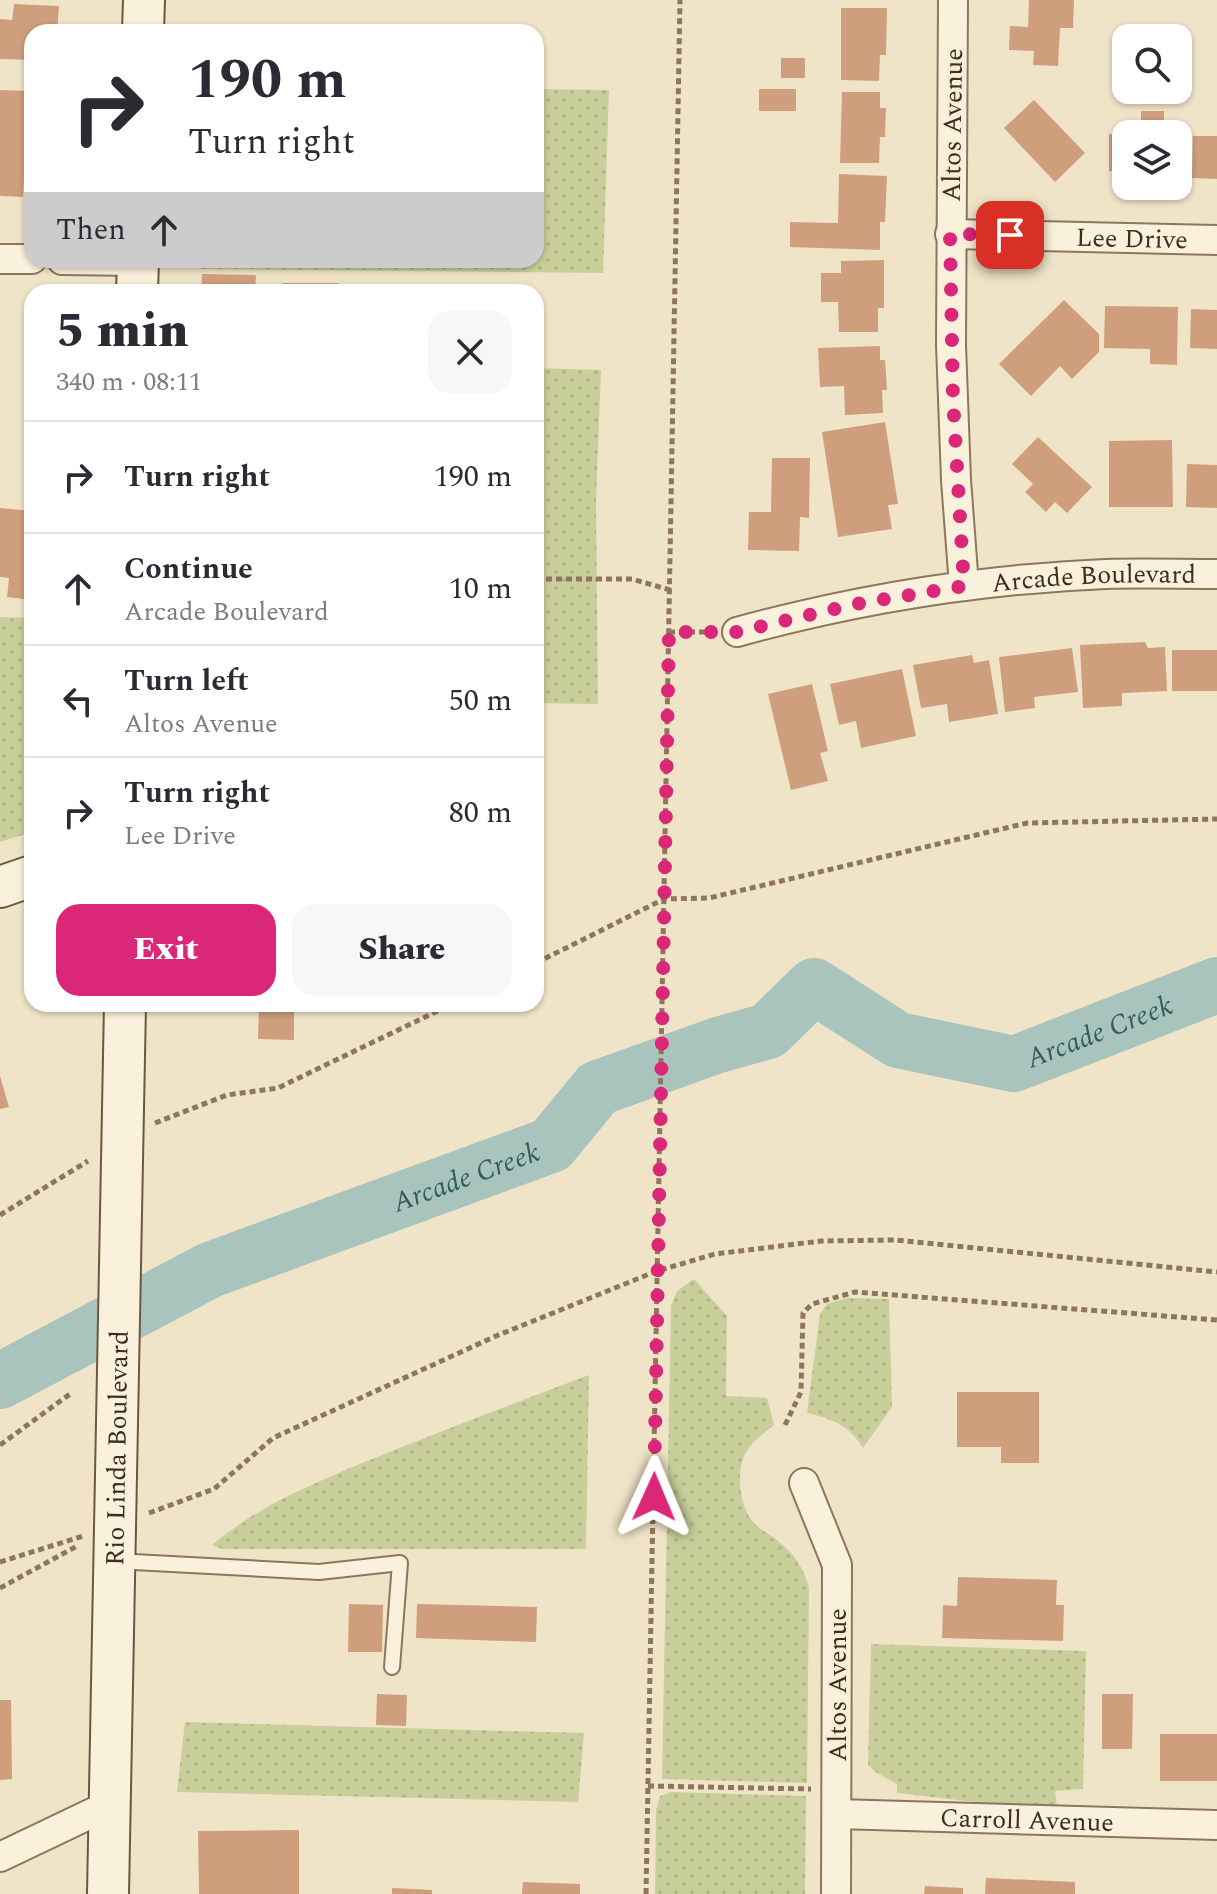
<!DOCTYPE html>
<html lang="en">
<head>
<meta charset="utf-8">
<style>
  body { margin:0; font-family:Spectral,serif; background:#f7f7f7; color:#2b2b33; height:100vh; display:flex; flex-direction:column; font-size:30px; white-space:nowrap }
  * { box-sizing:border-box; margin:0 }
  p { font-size:26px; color:#7c7c81 }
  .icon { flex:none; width:44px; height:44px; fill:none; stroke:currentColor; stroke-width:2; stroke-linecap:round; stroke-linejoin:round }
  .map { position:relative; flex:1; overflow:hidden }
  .details { position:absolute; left:24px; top:284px; width:520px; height:728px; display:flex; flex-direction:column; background:#fff; border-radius:24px; box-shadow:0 2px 6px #0004 }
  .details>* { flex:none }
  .banner { position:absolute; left:24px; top:24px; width:520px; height:244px; border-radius:24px; box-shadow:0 2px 6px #0004; background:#fff; color:#2b2b33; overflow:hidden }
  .fabs { position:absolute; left:1112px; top:24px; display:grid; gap:16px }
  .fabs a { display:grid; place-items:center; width:80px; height:80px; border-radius:16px; background:#fff; box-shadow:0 2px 6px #0004; font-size:40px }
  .pin { position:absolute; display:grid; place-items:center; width:68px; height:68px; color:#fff; margin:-34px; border-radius:16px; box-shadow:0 4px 12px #0006 }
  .me { position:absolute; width:88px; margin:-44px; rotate:1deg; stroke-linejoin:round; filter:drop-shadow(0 0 6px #0008) }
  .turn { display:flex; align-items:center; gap:28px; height:168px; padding:0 32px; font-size:36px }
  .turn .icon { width:104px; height:104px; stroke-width:2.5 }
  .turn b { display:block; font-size:56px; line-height:68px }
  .then { display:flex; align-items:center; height:76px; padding:0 32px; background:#0003; gap:16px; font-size:30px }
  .round { display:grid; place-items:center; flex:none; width:84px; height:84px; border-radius:24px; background:#f7f7f7 }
  .overview { display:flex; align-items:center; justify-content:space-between; height:136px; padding:0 32px }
  h1 { font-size:48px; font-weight:800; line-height:60px }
  .primary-button { display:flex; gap:16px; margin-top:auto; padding:16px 32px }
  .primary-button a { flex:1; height:92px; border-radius:24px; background:#db2777; color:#fff; font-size:32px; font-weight:800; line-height:92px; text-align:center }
  .primary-button a+a { background:#f7f7f7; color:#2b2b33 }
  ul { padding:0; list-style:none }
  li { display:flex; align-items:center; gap:24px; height:112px; padding:0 32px; border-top:2px solid #e1e1e2 }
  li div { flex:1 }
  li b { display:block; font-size:30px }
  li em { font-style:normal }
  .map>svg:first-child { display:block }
  .grass { fill:url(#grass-dots) }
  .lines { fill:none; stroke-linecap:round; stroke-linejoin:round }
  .river { stroke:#a9c4bc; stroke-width:56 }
  .building { fill:#cf9f7d }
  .lane-casing { stroke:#8d765c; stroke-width:18 }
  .street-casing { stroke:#8d765c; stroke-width:32 }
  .secondary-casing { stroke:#6f573f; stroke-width:44 }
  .path { stroke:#8d765c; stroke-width:5; stroke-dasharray:6 4; stroke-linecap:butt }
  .lane { stroke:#faf1dc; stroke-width:14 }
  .street { stroke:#faf1dc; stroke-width:28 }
  .secondary { stroke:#faf1dc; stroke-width:40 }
  .route { stroke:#db2777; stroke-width:14; stroke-dasharray:0 25.2 }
  .labels { text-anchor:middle; stroke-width:6; stroke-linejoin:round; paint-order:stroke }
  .street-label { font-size:26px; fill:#3d2e20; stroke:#f7eed8 }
  .water-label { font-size:28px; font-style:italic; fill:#2f5d5a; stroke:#f7eed8 }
</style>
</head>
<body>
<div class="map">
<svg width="1217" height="1894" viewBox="0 0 1217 1894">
  <defs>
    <pattern id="grass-dots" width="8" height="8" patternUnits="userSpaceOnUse" patternTransform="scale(2)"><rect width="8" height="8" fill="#c9cf9b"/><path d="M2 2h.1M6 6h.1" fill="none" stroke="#aeb285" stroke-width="1.8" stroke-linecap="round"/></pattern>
  </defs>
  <rect width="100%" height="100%" fill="#f0e4c8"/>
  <path class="grass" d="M536 89 609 90 603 273 200 269V260H536Z
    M536 368 601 370 596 500 598 704 536 703Z
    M0 617 32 618V832L0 842Z
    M694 1279 727 1316 726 1396 767 1398 774 1425C763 1434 750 1443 744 1456 736 1475 740 1507 753 1522 761 1531 770 1534 778 1541 795 1554 803 1568 809 1587L807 1783 662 1779 671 1306 677 1291Z
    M848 1298 889 1299 892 1407 863 1448C849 1425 833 1419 807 1413L820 1314 827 1304Z
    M589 1375 586 1549H222L212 1545C258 1506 312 1484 367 1461 440 1431 515 1403 589 1375Z
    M871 1644 1086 1651 1083 1789 1055 1791 1057 1806H1009L897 1793V1784L877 1773 868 1765Z
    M185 1722 584 1733 578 1802 177 1792Z
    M671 1792 806 1796 805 1894H655L656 1810 660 1796Z"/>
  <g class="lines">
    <path class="river" id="s1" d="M0 1381 210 1270 551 1145 598 1088 718 1045 768 1031 814 986 898 1040 1014 1064 1217 985"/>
  </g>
  <path class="building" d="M1029 0H1074L1073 28H1060L1058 66 1033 65 1034 51 1009 50 1010 26 1028 27Z
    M14 4 59 6 57 32H32V60L0 59V19L12 20Z
    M841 8H887L886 55H880L879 81 841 80Z
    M781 58H805V78H781Z
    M759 89H796V111H759Z
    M0 90 28 91 23 197 0 196Z
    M842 92H880V108H886L885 137H880L879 163H840Z
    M1034 100 1085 153 1055 182 1004 128Z
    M1141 111H1164V134H1141Z
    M1109 134H1126V171H1109Z
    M1193 136H1217V179L1192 178Z
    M839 174 887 176 885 222H880V250L790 247V222L838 223Z
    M884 260V308H878V332H839L838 302H821V273H841V261Z
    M202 274 256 275 255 292H201Z
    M282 283H338V292H283Z
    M1064 300 1099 334V352L1072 379 1060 366 1031 396 999 364Z
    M1105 306 1178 307 1177 365 1150 364V349L1104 348Z
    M1191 309 1217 310V349L1190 348Z
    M880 346V360H885L887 390H882L883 413 845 415 844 386 820 387 818 348Z
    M885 422 898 504 888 505 892 529 838 537 822 432Z
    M1038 437 1092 487 1067 513 1055 502 1046 512 1025 492 1033 484 1012 464Z
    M1172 440 1173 507H1109V441Z
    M772 458H810L809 518 800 517 799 551 748 550 749 512H771Z
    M1187 464 1217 465V508L1186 507Z
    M0 508 32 511V600L7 597 9 578 0 577Z
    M1145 642 1148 648 1165 647 1167 691 1122 693V706L1083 708 1080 645Z
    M1072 648 1078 692 1034 697 1035 708 1005 712 999 657Z
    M1172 650H1217V691H1172Z
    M972 655 974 663 989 660 998 714 949 722 947 704 921 708 913 665Z
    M902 669 916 736 861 748 856 721 839 725 830 684Z
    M812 684 828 751 820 753 828 781 791 790 768 694Z
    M259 1004H294V1040L258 1039Z
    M0 1076 9 1107 0 1109Z
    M957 1392H1039V1463H1001V1447H957Z
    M958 1577 1057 1580 1056 1605H1064L1063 1641 942 1638 943 1605 957 1606Z
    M349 1604 383 1605 382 1652H348Z
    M417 1604 537 1607 536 1642 416 1638Z
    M377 1694 407 1695 406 1726 376 1725Z
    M1102 1694H1133L1132 1749H1102Z
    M0 1700H11L12 1779 0 1780Z
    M1160 1734H1217V1781H1160Z
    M299 1830V1894H199L198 1831Z
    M986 1878 1075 1882V1894H985Z
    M523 1882 580 1884V1894H522Z
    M925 1886 963 1888V1894H924Z
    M392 1888 432 1890V1894H392Z"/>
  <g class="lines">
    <defs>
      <path id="lane" d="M115 1561 319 1572 400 1563 392 1667"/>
      <g id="street">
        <path d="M953 0 951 345 956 480 964 586"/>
        <path id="s2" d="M950 234 1217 240"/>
        <path d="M0 259H32"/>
        <path d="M62 260 138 261"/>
        <path id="s3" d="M737 632C857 599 982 579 1106 574 1143 573 1180 574 1217 574"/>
        <path d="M804 1483 837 1565 836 1894"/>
        <path id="s4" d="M837 1814 1217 1825"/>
        <path d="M0 1857 109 1805"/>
      </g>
      <g id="secondary">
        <path d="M143 32 144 0"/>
        <path d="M137 292 138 260"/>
        <path d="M0 887 32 876"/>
        <path id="s5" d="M108 1894 125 1004"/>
      </g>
    </defs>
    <use href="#lane" class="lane-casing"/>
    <use href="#street" class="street-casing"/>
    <use href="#secondary" class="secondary-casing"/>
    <path class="path" d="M536 579H632L670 590
      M669 632H712
      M536 963 664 899 709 898 1027 823 1217 819
      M155 1123 227 1095 278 1088 452 1004
      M0 1215 88 1161
      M785 1425 801 1392 803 1313 812 1304 855 1292 1217 1320
      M0 1445 70 1394
      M149 1513 214 1489 273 1438 496 1336 657 1271 715 1254 821 1241 895 1240 1217 1272
      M0 1562 83 1536
      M0 1588 79 1545
      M648 1786 811 1789
      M646 1894 680 0"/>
    <use href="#lane" class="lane"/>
    <use href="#street" class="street"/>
    <use href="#secondary" class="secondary"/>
  </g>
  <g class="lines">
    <path class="route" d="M654 1497 669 632H737L856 604 964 586 953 399 950 234 1010 235"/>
  </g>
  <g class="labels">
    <g class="street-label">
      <text transform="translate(952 125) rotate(-89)" y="9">Altos Avenue</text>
      <text dy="9" stroke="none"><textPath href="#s2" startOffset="182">Lee Drive</textPath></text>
      <text dy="9" stroke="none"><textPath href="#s3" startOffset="362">Arcade Boulevard</textPath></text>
      <text dy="9" stroke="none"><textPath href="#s5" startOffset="446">Rio Linda Boulevard</textPath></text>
      <text transform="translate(837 1685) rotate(-90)" y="9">Altos Avenue</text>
      <text dy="9" stroke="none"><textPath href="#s4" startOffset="190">Carroll Avenue</textPath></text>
    </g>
    <g class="water-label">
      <text dy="10" stroke="none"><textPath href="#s1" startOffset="1228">Arcade Creek</textPath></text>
      <text dy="10" stroke="none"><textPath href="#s1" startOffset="510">Arcade Creek</textPath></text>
    </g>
  </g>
</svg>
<div class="fabs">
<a><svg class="icon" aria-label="search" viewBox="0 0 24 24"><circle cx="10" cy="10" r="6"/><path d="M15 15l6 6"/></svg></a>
<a><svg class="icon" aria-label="layers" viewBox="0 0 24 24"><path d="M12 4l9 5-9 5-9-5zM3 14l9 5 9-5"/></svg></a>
</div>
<div class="pin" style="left:1010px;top:235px;background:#d93025"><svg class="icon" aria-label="arrive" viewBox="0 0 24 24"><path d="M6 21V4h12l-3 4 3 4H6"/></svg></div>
<svg class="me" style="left:654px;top:1497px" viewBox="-20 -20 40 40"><path d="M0-17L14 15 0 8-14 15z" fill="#db2777" stroke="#fff" stroke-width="4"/></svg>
<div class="banner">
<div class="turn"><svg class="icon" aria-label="right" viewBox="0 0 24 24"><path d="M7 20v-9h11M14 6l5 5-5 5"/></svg><div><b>190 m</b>Turn right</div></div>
<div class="then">Then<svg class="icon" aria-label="ahead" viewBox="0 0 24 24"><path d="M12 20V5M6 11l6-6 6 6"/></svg></div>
</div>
<section class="details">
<div class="overview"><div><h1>5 min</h1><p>340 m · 08:11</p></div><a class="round"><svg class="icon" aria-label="close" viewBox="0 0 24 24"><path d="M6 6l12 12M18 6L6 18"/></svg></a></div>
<ul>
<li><svg class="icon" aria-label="right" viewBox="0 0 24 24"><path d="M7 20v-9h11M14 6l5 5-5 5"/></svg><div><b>Turn right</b></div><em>190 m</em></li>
<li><svg class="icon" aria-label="ahead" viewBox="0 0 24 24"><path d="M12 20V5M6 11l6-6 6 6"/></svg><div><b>Continue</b><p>Arcade Boulevard</p></div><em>10 m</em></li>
<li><svg class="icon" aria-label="left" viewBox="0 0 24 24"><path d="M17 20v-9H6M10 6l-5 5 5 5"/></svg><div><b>Turn left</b><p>Altos Avenue</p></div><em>50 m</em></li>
<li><svg class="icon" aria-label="right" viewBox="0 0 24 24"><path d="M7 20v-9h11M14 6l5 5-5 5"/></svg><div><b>Turn right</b><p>Lee Drive</p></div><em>80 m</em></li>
</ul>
<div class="primary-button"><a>Exit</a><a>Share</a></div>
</section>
</div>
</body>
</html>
